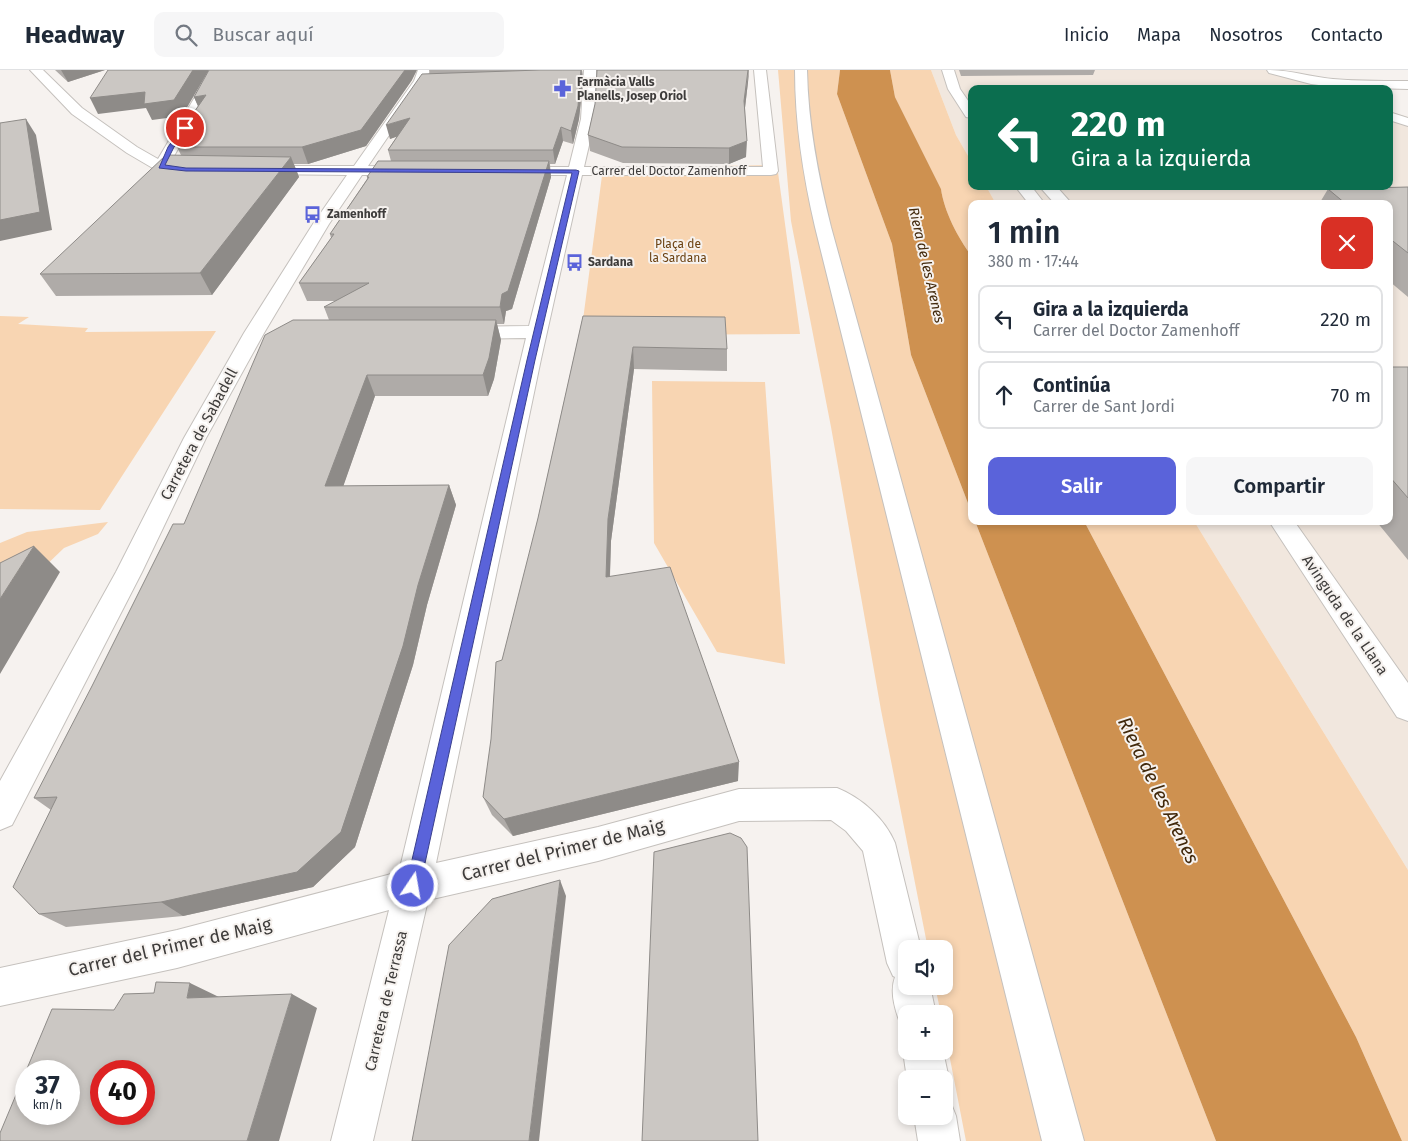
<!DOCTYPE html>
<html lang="es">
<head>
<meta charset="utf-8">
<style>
  body { margin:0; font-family:"Fira Sans",sans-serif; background:#f6f6f7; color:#1f2937; height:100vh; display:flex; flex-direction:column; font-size:19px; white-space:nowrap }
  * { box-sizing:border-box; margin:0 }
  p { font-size:16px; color:#747a83 }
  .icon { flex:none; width:28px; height:28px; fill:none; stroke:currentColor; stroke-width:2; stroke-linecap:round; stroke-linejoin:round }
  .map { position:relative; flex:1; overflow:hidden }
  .drawer { position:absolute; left:968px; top:130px; width:425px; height:325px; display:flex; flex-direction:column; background:#fff; border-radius:10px; box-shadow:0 2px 8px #0003 }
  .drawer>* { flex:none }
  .hud { position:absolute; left:968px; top:15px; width:425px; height:105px; border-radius:10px; box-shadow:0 2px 8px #0003; background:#0b6e4f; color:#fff; overflow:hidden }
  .tools { position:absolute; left:898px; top:870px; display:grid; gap:10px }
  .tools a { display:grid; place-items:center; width:55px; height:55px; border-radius:10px; background:#fff; box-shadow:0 2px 8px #0003; font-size:25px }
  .speed { position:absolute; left:15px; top:990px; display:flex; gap:10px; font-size:25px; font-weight:700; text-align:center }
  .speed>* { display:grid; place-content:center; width:65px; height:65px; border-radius:50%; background:#fff; box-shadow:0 2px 8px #0003; line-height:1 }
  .speed small { font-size:12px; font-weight:400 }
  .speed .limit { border:8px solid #d22; background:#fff; color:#111 }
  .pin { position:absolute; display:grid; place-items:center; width:42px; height:42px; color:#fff; margin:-21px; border:2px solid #fff; border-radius:50%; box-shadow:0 1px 5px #0007 }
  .me { position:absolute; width:55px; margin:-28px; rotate:12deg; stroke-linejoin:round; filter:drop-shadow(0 0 4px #0008) }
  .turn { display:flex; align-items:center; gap:18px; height:105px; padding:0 20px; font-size:22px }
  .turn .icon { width:65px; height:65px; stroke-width:2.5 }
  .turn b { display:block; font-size:35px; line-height:42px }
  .round { display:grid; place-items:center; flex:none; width:52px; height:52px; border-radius:10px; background:#f6f6f7 }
  .head { display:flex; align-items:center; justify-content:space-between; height:85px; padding:0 20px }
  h1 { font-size:30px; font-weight:600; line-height:38px }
  .primary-button { display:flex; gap:10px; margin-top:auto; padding:10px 20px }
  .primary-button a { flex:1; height:58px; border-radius:10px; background:#5a63da; color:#fff; font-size:20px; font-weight:600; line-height:58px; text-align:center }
  .primary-button a+a { background:#f6f6f7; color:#1f2937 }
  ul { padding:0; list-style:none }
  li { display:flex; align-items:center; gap:15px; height:68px; margin:0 10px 8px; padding:0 10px; border:2px solid #e0e1e3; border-radius:10px }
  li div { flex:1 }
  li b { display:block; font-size:19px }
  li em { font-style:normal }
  header { display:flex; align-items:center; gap:30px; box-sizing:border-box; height:70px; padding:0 25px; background:#fff; border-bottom:1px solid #e0e1e3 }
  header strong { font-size:24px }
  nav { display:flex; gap:28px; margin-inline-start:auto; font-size:18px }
  .search { width:350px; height:45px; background:#f6f6f7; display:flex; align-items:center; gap:12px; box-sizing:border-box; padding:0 18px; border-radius:10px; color:#747a83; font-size:19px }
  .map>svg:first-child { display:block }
  .built { fill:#f1e7de }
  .green { fill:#f8d5b2 }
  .water { fill:#ce9150 }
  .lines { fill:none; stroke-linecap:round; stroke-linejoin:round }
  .minor-casing { stroke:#c5c1bd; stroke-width:2 }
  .major-casing { stroke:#c5c1bd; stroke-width:2 }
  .minor { fill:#fff; fill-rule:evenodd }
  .major { fill:#fff; fill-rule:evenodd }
  .wall { fill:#afaba8 }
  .shaded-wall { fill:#8e8b88 }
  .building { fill:#cbc7c3; stroke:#8e8b88; fill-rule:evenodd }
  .route { fill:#5a63da; stroke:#3a408e }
  .labels { text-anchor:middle; stroke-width:4; stroke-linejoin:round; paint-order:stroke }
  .far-poi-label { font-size:12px; font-weight:bold; fill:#3e3c3b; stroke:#f6f2ef; text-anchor:start }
  .far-street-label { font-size:12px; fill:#3e3c3b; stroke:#f6f2ef }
  .far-park-label { font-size:12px; fill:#6c4211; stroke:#f6f2ef }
  .far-water-label { font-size:14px; font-style:italic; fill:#42290c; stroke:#f6f2ef }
  .street-label { font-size:15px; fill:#3e3c3b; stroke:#f6f2ef }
  .near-street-label { font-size:18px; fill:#3e3c3b; stroke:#f6f2ef }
  .near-water-label { font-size:19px; font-style:italic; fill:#42290c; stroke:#f6f2ef }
</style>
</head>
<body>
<header>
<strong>Headway</strong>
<div class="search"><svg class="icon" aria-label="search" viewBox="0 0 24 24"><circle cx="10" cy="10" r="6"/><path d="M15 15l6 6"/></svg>Buscar aquí</div>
<nav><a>Inicio</a><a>Mapa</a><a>Nosotros</a><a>Contacto</a></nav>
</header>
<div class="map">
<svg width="1408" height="1071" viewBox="0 0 1408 1071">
  <rect width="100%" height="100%" fill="#f6f2ef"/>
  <path class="built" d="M931 0H1279L1334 17V19H971V91L956 65Z
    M1389 41 1408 47V800L1194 451H1389V134H996L986 116H1389Z"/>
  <path class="green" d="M778 0H840L837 24 892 174 911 285 971 441V451H975L1216 1071H966L944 958V944H941L935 916H944V879H928L881 640 831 357 791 151Z
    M890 0H931L956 65 971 91V116H986L996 134H971V185C958 168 944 141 941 119L895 27Z
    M777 95 800 264 581 265 603 98Z
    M0 246 29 247 18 254 88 258 85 262 216 261 100 440 0 439Z
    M652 311 765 312 785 594 717 582 654 473Z
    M1084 451H1194L1408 800V1071H1402L1356 967Z
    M108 452 98 464 64 478 12 528 0 534V473L27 462Z"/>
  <path class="water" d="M840 0H890L895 27 941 119C944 141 958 168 971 185V441L911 285 892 174 837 24Z
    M975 451H1084L1356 967 1402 1071H1216Z"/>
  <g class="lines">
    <defs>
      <path id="minor" d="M30 0H43L82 38 137 77 158 89 211 0H223L170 93 198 97 200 100 198 103 193 104 156 100 127 83 72 44Z
        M418 0H430L426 11 368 96 408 97 413 98 415 101 413 104 408 105H362L329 154 264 263 206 368 142 502 12 755 0 760V711L116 502 184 368 244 263 313 154 347 105 259 104 254 103 252 100 254 97 259 96H354L414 11Z
        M584 0H596C601 32 591 66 584 97H763L754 0H766L778 101 776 104 771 105H582L541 289 436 793 598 757 739 719 837 718C862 728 885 749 895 773L921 879H906V916H930L936 944H906V960L902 958C896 943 889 923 895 907L893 906 887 893 863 781 846 761 831 750 739 751 598 791 428 830 373 1071H331L389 840 177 898 0 936V898L177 860 399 802 526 268 462 269 455 267 452 263 455 259 462 257 529 256 567 105H514L509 104 507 101 509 98 514 97H569L581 49Z
        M942 0H954L960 19 971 35V48L966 47 948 19Z
        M1267 0C1291 0 1310 7 1333 9 1358 11 1383 11 1408 11V19L1334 17 1311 14 1269 3Z
        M1389 42 1408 48V56L1389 50Z
        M1015 116H1031L1045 134H1029Z
        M1039 116H1056L1072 134H1055Z
        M1269 451H1294L1408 613V651L1397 647Z
        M906 973V981H943L949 1009 944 1021V1009H907L903 981Z
        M944 1029 950 1031 956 1046 960 1071H918L914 1046H944Z"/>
      <path id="major" d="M795 0H807C808 54 818 105 831 157L1084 1071H1042L815 157C803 105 795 54 795 0Z"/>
    </defs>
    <use href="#minor" class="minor-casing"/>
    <use href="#major" class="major-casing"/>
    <use href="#minor" class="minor"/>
    <use href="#major" class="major"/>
  </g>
  <path class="wall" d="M55 0H105L68 12Z
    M429 0H582L583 11 579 49 573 74 563 71 555 94H550L551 107 512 239 506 241 504 254H497L501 270 494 309 488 326H375L343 416 449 415 456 435 427 535 413 595 355 777 313 817 183 846 66 857 39 844 51 740 34 728 184 454 329 250 324 237 336 231H307L299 213 331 168 330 164 367 109V107L391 91 388 80 397 66 390 69 430 4Z
    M597 0H750H749L748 12 745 38 746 87 729 94 623 93 590 81 588 65 595 34Z
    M959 0H1095L1093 5 961 6Z
    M412 10 366 76 308 94H294L299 107 212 225 56 226 40 204 181 85 174 71 198 36 194 27Z
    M1408 117V227L1389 211V134H1319L1328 119Z
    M583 246 727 279V301L634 299 611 471 610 507 738 711 513 766 492 745 483 727 538 448Z
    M1389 297H1408V490L1376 451H1389Z"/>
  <path class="shaded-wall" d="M61 0H105L68 12Z
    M193 0H209L182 46 152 50 146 38 98 44 90 28Z
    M405 0H417L412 10 366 76 308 94 302 77Z
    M582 0 583 11 579 49 573 74 571 61Z
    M749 0 748 12 744 46V31Z
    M206 25 201 43 194 27Z
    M410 48 414 61 390 69 386 55Z
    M26 49 36 65 52 160 0 171V150Z
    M561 57 563 71 555 94 553 80Z
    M747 71 746 87 729 94V78Z
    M291 87 299 107 212 225 200 203Z
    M549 91 551 107 512 239 506 241 504 254 500 237 502 224Z
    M496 250 501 270 494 309 488 326 483 305Z
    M633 277 634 299 611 471 609 529 606 507 608 449Z
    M367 305 375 326 336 437 325 416Z
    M449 415 456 435 427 535 413 595 355 777 313 817 183 846 161 832 418 515Z
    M34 476 60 502 0 604V529Z
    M739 692 738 711 513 766 504 749Z
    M560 810 566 826 539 1071H529Z
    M190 913 221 928H187Z
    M292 924 317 938 279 1071H247Z"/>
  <path class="building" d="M108 0H193L174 30 144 34 145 22 90 28Z
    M209 0H405L361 60 302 77H179L182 74 174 71 206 25 194 27Z
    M540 0H581L578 36 571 61 561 57 553 80H388L410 48 386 55 422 4Z
    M597 0H748L744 31 747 71 729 78 622 77 588 65 595 34Z
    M26 49 40 142 0 150V53Z
    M166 85 291 87 200 203 40 204Z
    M378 91H549L508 221 502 224 500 237H324L369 213H299L334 164H330L369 107H367Z
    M1408 117V183L1389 168V134H1346L1328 119Z
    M583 246 725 247 727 279 633 277 608 449 606 507 670 497 739 692 504 749 483 727 491 669 496 592 502 590 538 448Z
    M293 250H496L489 288 483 305H367L325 416 449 415 418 515 403 576 341 762 297 802 161 832 39 844 13 817 57 727 34 728 92 616 173 454H184L265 265Z
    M1389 297H1408V428L1389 406Z
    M34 476 0 529V493Z
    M730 763 741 768 747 777 758 1071H642L654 782Z
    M560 810 529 1071H412L449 875 492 829Z
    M156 912 190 913 187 928 292 924 247 1071H0V1063L52 939 114 940 124 924 154 923ZM26 1001H69V1044H26ZM101 1001H144V1044H101Z"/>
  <path class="route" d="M183 56 188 58 174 77 165 95 186 98 576 100 579 101 535 290 420 816 418 821 413 823 408 821 406 816 527 290 572 103 186 101 159 98 168 77Z"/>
  <defs>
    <symbol id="pharmacy-bare" viewBox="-9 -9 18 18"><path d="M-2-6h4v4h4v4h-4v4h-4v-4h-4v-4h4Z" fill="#5a63da" stroke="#f6f2ef" stroke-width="2.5" paint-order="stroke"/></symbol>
    <symbol id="bus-bare" viewBox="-9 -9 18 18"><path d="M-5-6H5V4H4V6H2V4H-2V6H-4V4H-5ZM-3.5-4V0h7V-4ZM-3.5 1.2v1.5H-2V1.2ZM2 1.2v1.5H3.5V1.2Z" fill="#5a63da" stroke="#f6f2ef" stroke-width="2.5" paint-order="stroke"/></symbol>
  </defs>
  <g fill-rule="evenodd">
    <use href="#pharmacy-bare" x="550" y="6" width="25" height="25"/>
    <use href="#bus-bare" x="300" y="132" width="25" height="25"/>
    <use href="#bus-bare" x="562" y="180" width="25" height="25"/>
  </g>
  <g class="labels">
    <g class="far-poi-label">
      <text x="577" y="16">Farmàcia Valls<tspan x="577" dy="14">Planells, Josep Oriol</tspan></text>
      <text x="327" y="148">Zamenhoff</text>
      <text x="588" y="196">Sardana</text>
    </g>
    <g class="far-street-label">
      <text x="669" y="105">Carrer del Doctor Zamenhoff</text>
    </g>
    <g class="far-park-label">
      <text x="678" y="178">Plaça de<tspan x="678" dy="14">la Sardana</tspan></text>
    </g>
    <g class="far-water-label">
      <text transform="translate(927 195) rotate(77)" y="5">Riera de les Arenes</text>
    </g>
    <g class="street-label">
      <text transform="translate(199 364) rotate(-62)" y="5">Carretera de Sabadell</text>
      <text transform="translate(1345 545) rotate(56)" y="5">Avinguda de la Llana</text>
      <text transform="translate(386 931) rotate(-77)" y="5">Carretera de Terrassa</text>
    </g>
    <g class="near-street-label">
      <text transform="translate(563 780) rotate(-14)" y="6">Carrer del Primer de Maig</text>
      <text transform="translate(170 877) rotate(-13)" y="6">Carrer del Primer de Maig</text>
    </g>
    <g class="near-water-label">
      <text transform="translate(1159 720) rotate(64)" y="7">Riera de les Arenes</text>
    </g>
  </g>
</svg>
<div class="tools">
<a><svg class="icon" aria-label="sound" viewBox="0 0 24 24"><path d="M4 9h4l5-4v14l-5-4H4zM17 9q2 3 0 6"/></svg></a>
<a>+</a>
<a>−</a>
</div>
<div class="speed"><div>37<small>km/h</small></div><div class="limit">40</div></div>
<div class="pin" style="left:185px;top:58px;background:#d93025"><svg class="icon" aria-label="arrive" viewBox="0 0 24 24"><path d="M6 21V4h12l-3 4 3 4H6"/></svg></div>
<svg class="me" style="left:413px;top:816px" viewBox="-20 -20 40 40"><circle r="17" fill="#5a63da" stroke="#fff" stroke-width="3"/><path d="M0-11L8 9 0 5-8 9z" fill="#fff"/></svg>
<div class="hud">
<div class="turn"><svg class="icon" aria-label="left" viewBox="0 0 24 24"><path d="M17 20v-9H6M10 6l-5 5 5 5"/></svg><div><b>220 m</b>Gira a la izquierda</div></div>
</div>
<section class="drawer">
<div class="head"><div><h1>1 min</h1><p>380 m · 17:44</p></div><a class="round" style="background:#d93025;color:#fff"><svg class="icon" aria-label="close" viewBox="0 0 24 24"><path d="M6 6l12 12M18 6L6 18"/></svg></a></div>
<ul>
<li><svg class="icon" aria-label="left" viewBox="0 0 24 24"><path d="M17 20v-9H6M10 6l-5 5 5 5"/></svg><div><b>Gira a la izquierda</b><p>Carrer del Doctor Zamenhoff</p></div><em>220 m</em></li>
<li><svg class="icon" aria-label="ahead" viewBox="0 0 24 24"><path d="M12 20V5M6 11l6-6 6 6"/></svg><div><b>Continúa</b><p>Carrer de Sant Jordi</p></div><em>70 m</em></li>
</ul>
<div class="primary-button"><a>Salir</a><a>Compartir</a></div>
</section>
</div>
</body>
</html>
